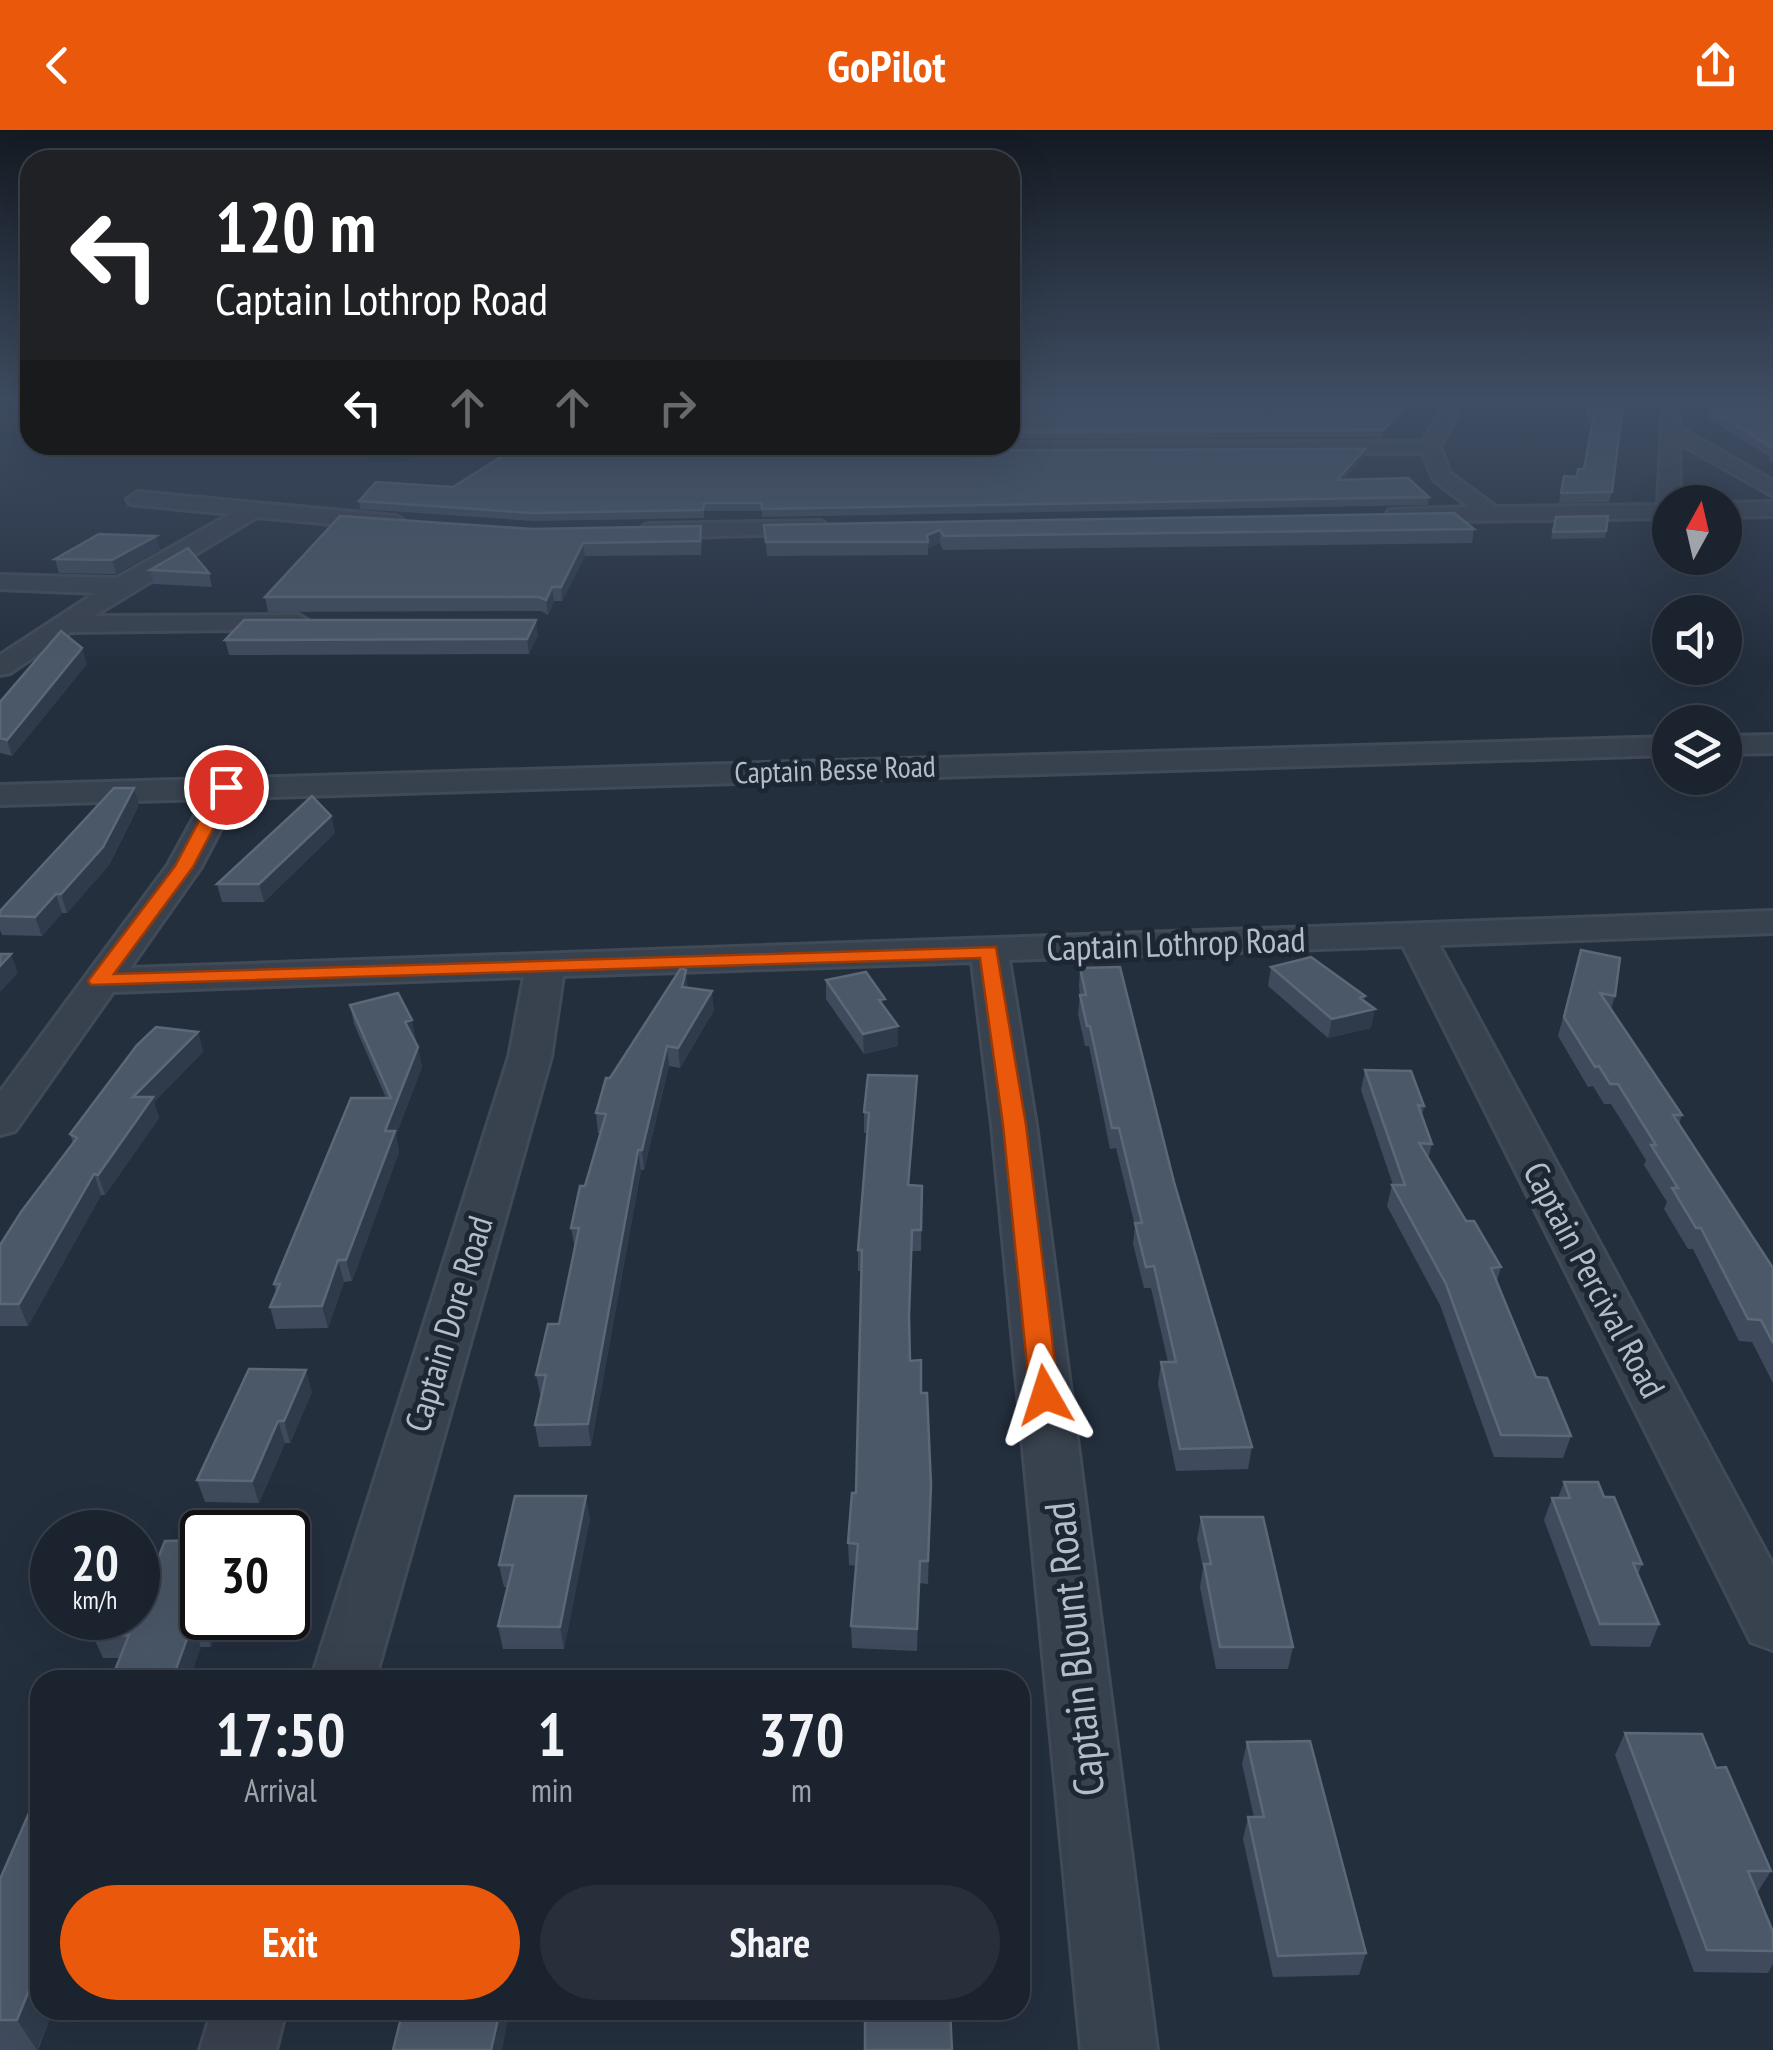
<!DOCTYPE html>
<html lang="en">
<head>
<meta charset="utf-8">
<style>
  body { margin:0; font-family:"PT Sans Narrow",sans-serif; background:#282f3a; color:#f1f3f6; height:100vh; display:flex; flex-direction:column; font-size:38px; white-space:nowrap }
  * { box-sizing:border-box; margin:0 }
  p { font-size:32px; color:#a0a4aa }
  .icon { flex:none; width:55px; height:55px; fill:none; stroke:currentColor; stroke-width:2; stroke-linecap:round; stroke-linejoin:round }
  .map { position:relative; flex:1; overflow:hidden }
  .details { position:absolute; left:30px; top:1540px; width:1000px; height:350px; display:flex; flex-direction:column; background:#1b232e; border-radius:30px; box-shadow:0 10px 40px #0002,0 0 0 2px #39404a }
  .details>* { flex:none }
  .guide { position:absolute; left:20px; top:20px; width:1000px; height:305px; border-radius:30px; box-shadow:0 10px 40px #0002,0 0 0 2px #39404a; background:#202124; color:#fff; overflow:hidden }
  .needle { width:65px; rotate:8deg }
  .controls { position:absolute; left:1652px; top:355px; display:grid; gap:20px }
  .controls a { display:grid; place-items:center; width:90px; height:90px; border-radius:50%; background:#1b232e; box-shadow:0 10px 40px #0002,0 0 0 2px #39404a; font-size:50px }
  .speed { position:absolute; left:30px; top:1380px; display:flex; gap:20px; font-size:50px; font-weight:700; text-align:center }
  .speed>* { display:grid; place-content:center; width:130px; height:130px; border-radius:50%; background:#1b232e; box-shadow:0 10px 40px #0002,0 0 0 2px #39404a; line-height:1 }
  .speed small { font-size:25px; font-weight:400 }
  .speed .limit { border:5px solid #111; border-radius:15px; background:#fff; color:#111 }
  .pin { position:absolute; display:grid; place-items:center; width:85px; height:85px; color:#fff; margin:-42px; border:5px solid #fff; border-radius:50%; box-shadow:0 2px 10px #0007 }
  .me { position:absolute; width:110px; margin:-55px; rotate:354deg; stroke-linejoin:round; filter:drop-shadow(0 0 8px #0008) }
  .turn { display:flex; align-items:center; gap:35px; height:210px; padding:0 30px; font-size:45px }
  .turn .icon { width:130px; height:130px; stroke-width:2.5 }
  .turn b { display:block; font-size:70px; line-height:85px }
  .lanes { display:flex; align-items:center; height:95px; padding:0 30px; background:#0003; justify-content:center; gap:50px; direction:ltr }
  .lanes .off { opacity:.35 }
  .eta { display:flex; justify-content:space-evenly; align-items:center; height:170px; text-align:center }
  .eta b { font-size:60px; font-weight:600; line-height:70px }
  .cta { display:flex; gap:20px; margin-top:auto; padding:20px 30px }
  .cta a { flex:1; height:115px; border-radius:60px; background:#ea580c; color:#fff; font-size:40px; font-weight:600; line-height:115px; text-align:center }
  .cta a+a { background:#282f3a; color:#f1f3f6 }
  header { display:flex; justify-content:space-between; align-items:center; height:130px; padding:0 30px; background:#ea580c; color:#fff; font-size:45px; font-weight:600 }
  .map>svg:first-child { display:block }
  .water { fill:#17263c }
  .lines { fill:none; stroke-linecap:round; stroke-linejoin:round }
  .minor-casing { stroke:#414a57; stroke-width:6 }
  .minor { fill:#38414e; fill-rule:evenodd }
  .wall { fill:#3f4b5c }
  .shaded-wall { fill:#2f3b4b }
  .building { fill:#4b5868; stroke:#5c6777; stroke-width:2.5 }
  .route { fill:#ea580c; stroke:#983908; stroke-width:2.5 }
  .labels { text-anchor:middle; stroke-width:10; stroke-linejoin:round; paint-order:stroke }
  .far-street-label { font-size:30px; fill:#b4bcc9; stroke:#1d2633 }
  .street-label { font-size:35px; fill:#b4bcc9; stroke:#1d2633 }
  .near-street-label { font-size:42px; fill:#b4bcc9; stroke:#1d2633 }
</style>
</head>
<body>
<header><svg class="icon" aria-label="back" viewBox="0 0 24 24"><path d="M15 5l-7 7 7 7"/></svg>GoPilot<svg class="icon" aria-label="share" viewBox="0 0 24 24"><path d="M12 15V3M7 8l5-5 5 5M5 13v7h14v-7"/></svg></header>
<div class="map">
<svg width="1773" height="1920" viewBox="0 0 1773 1920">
  <rect width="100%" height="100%" fill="#242f3e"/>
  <path class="water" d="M341 315H440L441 318 401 333H372L368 329 372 322Z"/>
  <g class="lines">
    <defs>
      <path id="minor" d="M1439 273H1457V284L1440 317 1450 343 1496 377 1658 375 1663 273 1679 276V297L1773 351V366L1679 313 1680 372H1670V388L1397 392 1386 385 1389 380 1469 377 1434 350 1422 323 770 325 632 321 622 315 1423 311 1439 284Z
        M138 362 396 386 407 393 396 400 257 387 94 486 299 485 312 493 308 499 71 502 10 543 0 545V525L95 463 0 459V445L117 448 230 384 130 374 127 369Z
        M1773 372V386L1725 387V373Z
        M821 391 832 398 829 403 647 408 636 401 647 394Z
        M1773 605V623L1725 624V606Z
        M1670 607V625L237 668 201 737 130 838 1773 781V803L1439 815 1773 1435V1520L1751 1512 1403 816 1009 830 1036 995 1157 1920H1081L992 995 972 832 563 846 551 927 375 1550H311L509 927 524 847 113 862 15 1001 0 1005V962L168 735 204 669 0 675V655Z
        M212 1880H286L276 1920H200Z"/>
    </defs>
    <use href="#minor" class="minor-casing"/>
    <use href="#minor" class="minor"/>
  </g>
  <path class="wall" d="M1010 273 1403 284 1382 307 1010 309Z
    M1584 273H1623L1612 362 1609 372 1559 373 1564 346 1577 347 1584 339 1592 293 1587 292Z
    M1706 273H1773V333L1769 331 1770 327 1709 289Z
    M631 317 770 321 1364 327 1343 350 1429 367 1428 375 762 387V381H704V388L534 391 360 379 359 371 453 357Z
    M1556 387 1606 401 1605 408 1551 409Z
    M764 395 1474 399 1472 413 943 420 940 413 928 418V425L767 426Z
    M532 399 702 410 701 425 585 426 562 471H554L548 485 541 481 268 482 265 467Z
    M160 419 116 444 59 443 55 429Z
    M150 440 209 443 212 457 154 454Z
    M538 505 529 524 229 525 225 510Z
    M87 534 12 626 0 623V572Z
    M139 675 109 735 67 783H62L42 806 2 805 0 800V781Z
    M331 686 335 703 264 772H222L217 754Z
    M1581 820 1615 866 1611 879 1682 985 1679 994 1773 1138V1253L1752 1212 1739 1211 1693 1119H1688L1664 1079 1667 1072 1644 1035 1646 1030 1611 974H1604L1593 956 1588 957 1558 906Z
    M1271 837 1365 866 1364 871 1371 898 1328 908 1268 856Z
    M1080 838 1174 1052 1252 1317 1248 1339 1176 1341 1158 1254 1161 1232H1168L1151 1158H1144L1133 1114 1135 1096 1116 1018 1110 1019 1089 916H1085L1078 884 1080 865 1079 857Z
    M826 850 885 879 898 916 864 924 826 869Z
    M688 858 714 880 680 938 669 936 644 1040H641L591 1316 539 1317 535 1295 541 1267 536 1245 559 1194 575 1119 571 1098 600 1003H598L596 983 610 948Z
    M350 875 416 910H414L422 937 396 1005 399 1022 352 1151 344 1152 328 1198 276 1199 270 1177 276 1162 274 1154 386 968 354 894Z
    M198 902 203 922 154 972 159 988 105 1065H101L28 1196H0V1115L73 1013 70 1004Z
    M1365 940 1424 976 1422 986 1432 1014 1428 1029 1466 1091 1501 1137 1497 1151 1536 1247 1571 1306 1563 1328 1494 1327 1440 1175 1387 1076 1392 1055H1393L1361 960Z
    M917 946 909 1056H922L921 1121H911L909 1194 910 1231 921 1263 931 1355 928 1454 919 1453 917 1521 852 1518 851 1496 856 1436 849 1435 848 1413 856 1363 861 1141H858V1120L868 1003H864V982Z
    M312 1262 290 1313H285L259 1373 205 1372 197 1350Z
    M1564 1352 1604 1367 1642 1434 1638 1444 1659 1494 1650 1517 1591 1516 1544 1390 1552 1368H1558Z
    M1201 1387 1293 1517 1288 1539H1216L1200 1457 1203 1438 1197 1409Z
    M590 1388 564 1519H503L498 1496 508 1457H504L499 1435Z
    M202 1410 211 1517H201L189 1550H111L120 1528H103L93 1506 141 1470Z
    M1625 1603 1716 1638 1771 1741 1757 1763 1773 1802V1834L1768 1843 1694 1842 1615 1625Z
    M1247 1612 1366 1823 1359 1845 1273 1847 1243 1709 1248 1687H1254L1242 1634Z
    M0 1749 40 1880H53L38 1920H0Z"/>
  <path class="shaded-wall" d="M1404 277 1403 284 1382 307 1383 300Z
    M1365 319 1364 327 1335 358 1337 350Z
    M940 400V413L928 418 927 405Z
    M156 406 160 419 116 444 112 430Z
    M583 413 585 426 562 471 561 457Z
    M552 457 554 471 548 485 546 470Z
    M536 490 538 505 529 524 527 509Z
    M82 518 87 534 12 626 7 610Z
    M134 658 139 675 109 735 67 783 61 764Z
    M331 686 335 703 264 772 259 754Z
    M56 764 62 783 42 806 35 787Z
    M11 824 18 843 0 862V836Z
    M686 840 688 859 682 857Z
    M712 861 714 880 680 938 678 918Z
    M1365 866 1362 882 1375 879 1371 898 1328 908 1332 889 1360 868Z
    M412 890 416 910 409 912 405 892Z
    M898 896V916L864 924 863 904Z
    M198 902 203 922 154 972 159 988 105 1065 98 1045 133 967Z
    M667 916 669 936 644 1040 642 1020Z
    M418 917 422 937 396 1005 399 1022 352 1151 346 1130 385 1001Z
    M917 946 916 966 908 1076V1055Z
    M638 1020 641 1040 591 1316 588 1294Z
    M94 1044 101 1065 28 1196 19 1174Z
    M338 1130 344 1152 328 1198 322 1176Z
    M306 1240 312 1262 290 1313 284 1291Z
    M278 1291 285 1313 259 1373 252 1351Z
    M586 1366 590 1388 564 1519 560 1497Z
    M205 1488H222L211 1517 203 1495Z
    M192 1495 201 1517 189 1550H172Z
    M40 1833V1880H53L37 1920 17 1890Z
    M500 1880H510L502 1920H491Z"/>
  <path class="building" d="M1010 273H1400L1404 277 1383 300 1010 302Z
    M1586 273H1623L1612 362 1561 363 1564 346 1577 347 1578 339H1584L1594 284H1589Z
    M1711 273H1773V318L1712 280Z
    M520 315H628L631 317 770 321 1365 319 1337 350 1408 348 1429 367 762 379 761 373H704L703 380 533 383 359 371 376 352 453 357Z
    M1454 383 1474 399 944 406 940 400 927 405 928 412H766L764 395Z
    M340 386 532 399 701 396 700 411 583 413 561 457H552L546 470 539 467H265Z
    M1608 386 1606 401 1553 402 1556 387Z
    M99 404 156 406 112 430 55 429Z
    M188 418 209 443 150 440Z
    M244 490H536L527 509 225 510Z
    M61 501 82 518 7 610 0 608V572Z
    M114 658H134L103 717 61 764H56L35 787 0 786V781Z
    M312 666 331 686 259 754H217Z
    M1581 820 1620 828 1615 866 1600 863 1682 985H1673L1773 1138V1213L1761 1190 1748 1189 1701 1098H1696L1672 1058H1678L1651 1015H1656L1618 954H1610L1599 936 1595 937 1564 887Z
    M0 824H11L0 836Z
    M1311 827 1365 866 1360 868 1375 879 1332 889 1271 837Z
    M1120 837 1174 1052 1252 1317 1180 1319 1161 1232H1176L1154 1136 1146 1137 1135 1093H1142L1119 998H1112L1090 896H1087L1080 865H1086L1080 838Z
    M681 838 686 840 682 857 712 861 678 918 667 916 642 1020H638L588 1294 535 1295 546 1245H536L548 1194H559L579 1098H571L580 1056H585L606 984 596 983 606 948H610Z
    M866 842 885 869 879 870 898 896 863 904 826 850Z
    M398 863 412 890 405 892 418 917 385 1001H395L346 1130H338L322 1176 270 1177 280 1154H274L351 968H391L350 875Z
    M156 897 198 902 133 967H153L98 1045 94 1044 19 1174H0V1115L21 1082 77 1008 70 1004 137 915Z
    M1365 940 1411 941 1424 976 1418 975 1432 1014 1419 1013 1466 1091H1474L1501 1137 1491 1138 1536 1247 1547 1248 1571 1306 1501 1305 1446 1154 1392 1055H1405Z
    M868 945 917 946 908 1055 922 1056 921 1100H912L909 1186 910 1231 921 1230V1263H927L931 1355 928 1431H920L917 1499 851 1496 858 1414 848 1413 852 1363H856L862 1120H858L869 983 864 982Z
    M249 1239 306 1240 284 1291H278L252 1351 197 1350Z
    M1564 1352H1598L1604 1367H1614L1642 1434 1633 1433 1659 1494H1600L1552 1368H1570Z
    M515 1366H586L560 1497 498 1496 513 1435H499Z
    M1201 1387H1263L1293 1517H1220L1204 1434H1211Z
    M202 1410V1488H205L203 1495H192L172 1550H111L129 1505 93 1506 101 1488H138V1470H141L165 1411Z
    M1625 1603 1702 1604 1716 1638 1726 1637 1771 1741H1748L1773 1802V1821L1707 1820Z
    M1310 1611 1366 1823 1278 1826 1248 1687H1264L1247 1612Z
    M40 1658V1833L17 1890H0V1749Z
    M403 1880H500L491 1920H393Z
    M865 1880H950L952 1920H865Z"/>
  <linearGradient id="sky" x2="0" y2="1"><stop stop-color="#141a22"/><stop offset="0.5" stop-color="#3f4d63"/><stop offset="1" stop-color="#3f4d63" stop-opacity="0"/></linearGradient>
  <rect width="1773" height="541" fill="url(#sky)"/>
  <path class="route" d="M226 652 235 657 193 737 114 844 996 817 1026 995 1059 1265 1055 1272 1045 1275 1035 1272 1030 1265 1003 995 980 828 91 855 88 851 175 736 217 657Z"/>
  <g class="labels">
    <g class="far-street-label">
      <text transform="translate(835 640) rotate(-2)" y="10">Captain Besse Road</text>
    </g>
    <g class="street-label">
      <text transform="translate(1176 814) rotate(-2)" y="12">Captain Lothrop Road</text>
      <text transform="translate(1594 1150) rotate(62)" y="12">Captain Percival Road</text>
      <text transform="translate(449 1194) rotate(-73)" y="12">Captain Dore Road</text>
    </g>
    <g class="near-street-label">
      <text transform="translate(1074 1519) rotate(-96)" y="15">Captain Blount Road</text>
    </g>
  </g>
</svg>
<div class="controls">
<a><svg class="needle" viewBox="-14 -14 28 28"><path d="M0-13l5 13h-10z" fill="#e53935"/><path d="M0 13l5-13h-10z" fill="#a0a4aa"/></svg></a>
<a><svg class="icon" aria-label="sound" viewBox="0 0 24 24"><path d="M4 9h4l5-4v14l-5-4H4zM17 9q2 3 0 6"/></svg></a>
<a><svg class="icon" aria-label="layers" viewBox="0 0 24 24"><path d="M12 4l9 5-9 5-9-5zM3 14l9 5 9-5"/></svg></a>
</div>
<div class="speed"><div>20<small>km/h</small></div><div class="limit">30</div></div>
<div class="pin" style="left:226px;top:657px;background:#d93025"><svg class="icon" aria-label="arrive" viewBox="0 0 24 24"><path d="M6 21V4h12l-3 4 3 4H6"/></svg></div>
<svg class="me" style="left:1045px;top:1265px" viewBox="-20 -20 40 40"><path d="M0-17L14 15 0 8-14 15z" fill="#ea580c" stroke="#fff" stroke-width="4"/></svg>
<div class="guide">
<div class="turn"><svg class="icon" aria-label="left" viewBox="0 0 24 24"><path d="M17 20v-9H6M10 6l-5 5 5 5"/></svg><div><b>120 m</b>Captain Lothrop Road</div></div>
<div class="lanes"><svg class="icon" aria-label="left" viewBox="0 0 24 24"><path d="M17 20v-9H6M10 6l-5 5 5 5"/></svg><svg class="icon off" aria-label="ahead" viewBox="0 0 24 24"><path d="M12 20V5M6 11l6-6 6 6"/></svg><svg class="icon off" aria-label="ahead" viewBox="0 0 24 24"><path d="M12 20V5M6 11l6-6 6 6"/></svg><svg class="icon off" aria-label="right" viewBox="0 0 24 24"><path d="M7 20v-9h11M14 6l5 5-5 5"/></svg></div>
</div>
<section class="details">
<div class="eta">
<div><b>17:50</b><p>Arrival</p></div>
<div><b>1</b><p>min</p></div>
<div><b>370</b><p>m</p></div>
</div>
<div class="cta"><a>Exit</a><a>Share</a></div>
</section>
</div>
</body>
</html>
